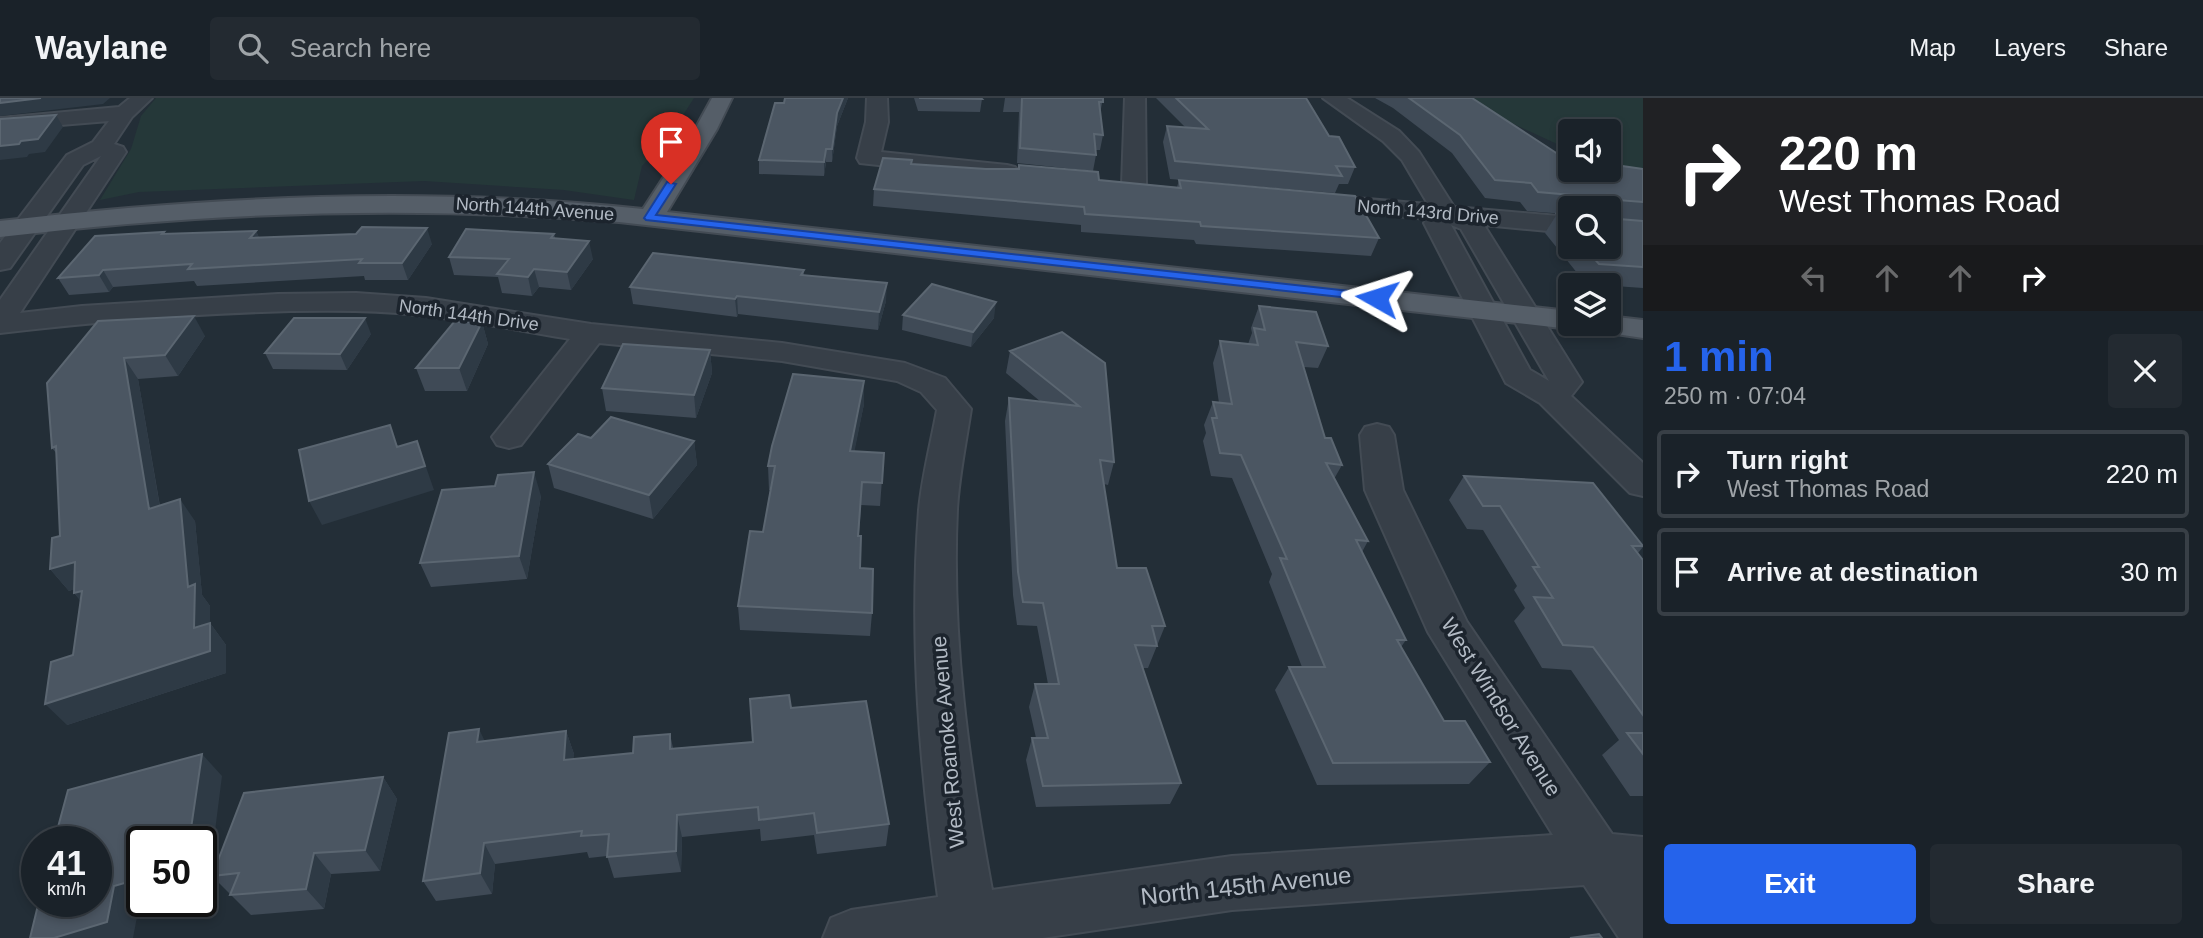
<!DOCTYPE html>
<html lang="en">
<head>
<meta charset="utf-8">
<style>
  body { margin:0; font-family:Arial,sans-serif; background:#232a31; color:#f1f3f6; height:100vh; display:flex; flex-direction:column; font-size:26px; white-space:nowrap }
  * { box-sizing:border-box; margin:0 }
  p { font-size:23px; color:#9fa4a8 }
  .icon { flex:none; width:38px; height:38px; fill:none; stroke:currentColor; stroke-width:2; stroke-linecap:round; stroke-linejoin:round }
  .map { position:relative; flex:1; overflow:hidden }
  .sheet { display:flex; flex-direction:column; background:#1a2229; width:560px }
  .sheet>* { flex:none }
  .top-card { background:#202124; color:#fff; overflow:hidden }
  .fabs { position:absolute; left:1558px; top:21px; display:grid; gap:14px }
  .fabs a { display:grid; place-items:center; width:63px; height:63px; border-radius:7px; background:#1a2229; box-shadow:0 4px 10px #0003,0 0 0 2px #383f46; font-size:35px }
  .speed { position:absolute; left:21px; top:728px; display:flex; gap:14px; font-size:35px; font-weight:700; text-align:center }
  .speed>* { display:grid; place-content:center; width:91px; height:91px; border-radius:50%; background:#1a2229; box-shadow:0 4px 10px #0003,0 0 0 2px #383f46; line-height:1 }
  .speed small { font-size:18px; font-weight:400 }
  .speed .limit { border:4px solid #111; border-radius:10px; background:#fff; color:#111 }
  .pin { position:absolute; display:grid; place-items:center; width:60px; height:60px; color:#fff; margin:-72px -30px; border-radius:50% 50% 50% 0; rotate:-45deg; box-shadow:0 0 7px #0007 }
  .pin .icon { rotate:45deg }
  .me { position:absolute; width:77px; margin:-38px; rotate:276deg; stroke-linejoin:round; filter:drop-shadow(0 0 5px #0008) }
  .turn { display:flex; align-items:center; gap:24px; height:147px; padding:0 21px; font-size:32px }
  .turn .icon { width:91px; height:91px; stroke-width:2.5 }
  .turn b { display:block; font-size:49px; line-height:60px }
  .lanes { display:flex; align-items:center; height:66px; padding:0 21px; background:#0003; justify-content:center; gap:35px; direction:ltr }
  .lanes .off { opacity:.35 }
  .round { display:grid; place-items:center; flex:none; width:74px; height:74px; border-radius:7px; background:#232a31 }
  .head { display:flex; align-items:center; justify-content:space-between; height:119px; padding:0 21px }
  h1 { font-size:42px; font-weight:600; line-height:52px; color:#2563eb }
  .button { display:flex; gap:14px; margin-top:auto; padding:14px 21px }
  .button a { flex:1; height:80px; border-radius:7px; background:#2563eb; color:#fff; font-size:28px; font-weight:600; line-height:80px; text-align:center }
  .button a+a { background:#232a31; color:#f1f3f6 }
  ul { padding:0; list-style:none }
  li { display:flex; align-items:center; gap:21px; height:88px; margin:0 14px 10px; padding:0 7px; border:4px solid #383f46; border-radius:7px }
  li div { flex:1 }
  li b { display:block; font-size:26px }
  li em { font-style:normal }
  header { display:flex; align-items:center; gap:42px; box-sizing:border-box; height:98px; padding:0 35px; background:#1a2229; border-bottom:2px solid #383f46 }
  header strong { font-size:33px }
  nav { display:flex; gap:38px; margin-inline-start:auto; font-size:24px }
  .search { width:490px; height:63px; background:#232a31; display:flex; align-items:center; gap:18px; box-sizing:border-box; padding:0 24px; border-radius:7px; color:#9fa4a8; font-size:26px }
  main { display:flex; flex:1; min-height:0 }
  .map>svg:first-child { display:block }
  .green { fill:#253839 }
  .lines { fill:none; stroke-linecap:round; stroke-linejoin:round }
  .minor-casing { stroke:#434b54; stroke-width:4 }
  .major-casing { stroke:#434b54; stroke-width:4 }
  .minor { fill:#373f48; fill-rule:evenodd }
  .major { fill:#555e68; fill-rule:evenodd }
  .wall { fill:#3f4a56; fill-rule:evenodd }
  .shaded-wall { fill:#2e3a45 }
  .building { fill:#4b5662; stroke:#5b6671; stroke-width:2 }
  .route { fill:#2563eb; stroke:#184099; stroke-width:2 }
  .labels { text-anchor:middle; stroke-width:7; stroke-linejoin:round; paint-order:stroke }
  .far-street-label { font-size:18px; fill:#b2bac4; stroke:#1c242d }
  .street-label { font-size:21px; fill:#b2bac4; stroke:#1c242d }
  .near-street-label { font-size:24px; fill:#b2bac4; stroke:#1c242d }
</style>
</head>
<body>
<header>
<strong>Waylane</strong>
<div class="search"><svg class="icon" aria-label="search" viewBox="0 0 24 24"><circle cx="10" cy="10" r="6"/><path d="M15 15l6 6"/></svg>Search here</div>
<nav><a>Map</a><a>Layers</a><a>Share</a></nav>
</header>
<main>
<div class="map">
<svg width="1643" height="840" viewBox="0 0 1643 840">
  <rect width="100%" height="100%" fill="#232e37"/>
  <path class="green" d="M156 0H694L667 42 642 68 634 102 564 92 424 83 139 94 100 102 131 51 141 18Z
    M1457 0H1643V72L1608 69V33H1570V52Z"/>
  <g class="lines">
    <defs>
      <path id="minor" d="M130 0H152L132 19 114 46 123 49 126 54 20 215 82 208 278 196 356 195 426 200 591 226 782 245 905 265 945 280 971 311C966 344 959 378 957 411 951 539 969 667 992 792L1232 758 1553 737 1428 534 1365 392 1360 337 1365 329 1377 326 1389 329 1394 337 1403 392 1467 524 1612 736 1643 739V840H1619L1584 787 1232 812 1042 840H823L831 820 851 812 938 799C920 671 909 542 919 412 922 379 931 345 937 312L921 294 897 283 782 263 599 245 521 347 509 350 497 347 492 339 570 241C499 229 427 214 355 213 237 211 117 222 0 235V202L101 58 83 67 10 170 0 172V145L67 57 93 44 109 23 0 32V20L119 9Z
        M867 0H887L888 24 881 54 1007 67 1015 69 1019 74 1015 79 1007 81 860 65 857 60 866 24Z
        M1125 0H1145L1146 87 1142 92 1134 94 1126 92 1122 87Z
        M1323 0H1347L1399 33 1419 54 1454 109 1570 119V135L1484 127 1582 284 1571 298 1643 365V398L1630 395 1540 305 1506 285 1424 125 1427 121 1298 108 1295 103 1298 98 1307 96 1428 106 1402 62 1383 43ZM1451 127 1461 131 1549 283 1530 272Z"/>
      <path id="major" d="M712 0H732L717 31 667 114 1570 213V226H1582L1570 231 619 124C411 107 207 114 0 139V123C213 98 429 88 643 111L695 31Z
        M1608 218 1643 222V240L1589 232 1585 226H1608Z"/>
    </defs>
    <use href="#minor" class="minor-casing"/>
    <use href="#major" class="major-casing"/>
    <use href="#minor" class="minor"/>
    <use href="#major" class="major"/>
  </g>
  <path class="wall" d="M785 0H848L837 28 832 64H826L824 78 759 76V62L784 5Z
    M914 0H981L982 1 980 14 918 13Z
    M1005 0H1103L1100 16 1103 37 1100 52H1096V57L1093 73 1017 65 1019 14H1003Z
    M1156 0H1306L1329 38 1355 69 1348 86H1339L1335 95 1170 81 1163 44 1167 28 1185 29Z
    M1375 0H1472L1564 60 1643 71V190L1586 186 1545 135 1557 116H1565L1527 113 1520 104 1485 100 1452 55 1393 10ZM1570 110H1608V149H1570Z
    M912 66 1177 89 1179 82 1379 140 1371 158 1196 146 1194 142 1081 134V127L873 108 874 91Z
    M256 133 259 140 432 146 408 182H365L364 178 197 188 194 183 113 189 109 194 69 197 58 180 164 134 166 136Z
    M554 136 555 140 593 161 571 192 539 189 532 198 502 195 498 179 454 177 449 159Z
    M804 172V177L886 203 878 232 738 216 737 219 633 206 630 189Z
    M1259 208 1328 248 1318 270 1304 269 1325 340 1342 367 1334 381 1368 443 1362 454 1406 542 1401 549 1444 623 1490 664 1469 686 1317 687 1275 592 1289 569H1302L1269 484 1272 476 1232 380 1211 378 1203 343 1206 335 1204 327 1213 304 1219 305 1213 265 1220 243 1248 246 1252 235 1251 230Z
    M903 217 994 220 971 249 902 232Z
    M98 223 205 238 178 278 138 281 160 408 195 423 202 497 210 508V525L226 547V575L67 627 73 557 81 503 74 495V491L69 493 50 471 60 438 57 356 52 350Z
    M482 224 488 246 467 293H425L416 270Z
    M1062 234 1114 364 1108 387 1104 386 1117 470 1165 528 1148 570H1143L1181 685 1170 706 1036 709 1026 662 1032 640H1036L1029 609 1035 586H1048L1037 528 1017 527 1013 497 1005 323 1009 300 1041 304 1006 275 1010 253Z
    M371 236 347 272 273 271 265 255Z
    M710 252 712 275 696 320 606 313 602 290Z
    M864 283V306L854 353 884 355 880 408 861 407 859 438 860 470 872 515 870 538 740 532 738 508 763 434 770 392H769L768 368Z
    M591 340 694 343 697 367 653 421 554 390 548 366Z
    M1464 378 1643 449 1638 455 1643 462V698H1630L1602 657 1619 642 1571 572 1542 570 1514 523 1525 510 1514 492 1517 488 1483 432 1467 431 1449 402Z
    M495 388 541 398 527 481 431 489 420 465Z
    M791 610 889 726 886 748 817 756 814 737 761 743 760 731 682 739 681 774 614 780 607 758 589 760 587 754 495 766 492 796 436 803 423 783 484 643 566 633 574 656 573 661 633 655 670 636 673 650 753 644Z
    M383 679 397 701 380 773 331 776 324 811 251 817 212 778Z"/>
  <path class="shaded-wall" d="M41 0H110L103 6 0 18V5Z
    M843 0H848L837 28 832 64V51L837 15Z
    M56 17 63 29 45 54 29 56 27 59 0 62V48L21 43Z
    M826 51V64L824 78V64Z
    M427 130 432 146 408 182 402 165Z
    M256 133 264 149 250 140Z
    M589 143 593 161 571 192 567 174Z
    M534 171 539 189 532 198 528 179Z
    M103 172 113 189 109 194 99 177Z
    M887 185 886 203 878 232 879 214Z
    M737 198 738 216 737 219 735 201Z
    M996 204 994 220 971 249 973 234Z
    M194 218 205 238 178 278 165 257Z
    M365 220 371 236 347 272 340 256Z
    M482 224 488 246 467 293 459 270Z
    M710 252 712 275 696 320 694 297Z
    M124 260 138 281 164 433 149 411Z
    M864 283V306L850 376V353Z
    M417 343 434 392 322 427 309 403Z
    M694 343 697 367 653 421 649 397Z
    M534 374 541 398 527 481 519 458Z
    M180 401 195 423 202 497 210 508V532V525L226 547V575L67 627 45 606 194 530 188 489Z
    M75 464 93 485 69 493 50 471Z
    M82 493 93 517 74 495Z
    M479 631 490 654 477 644Z
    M566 633 574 656 572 684 564 662Z
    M202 656 222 678 208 788 201 790V744H189Z
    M383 679 397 701 380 773 365 752Z
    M677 717 682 739 681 774 676 753Z
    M484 745 495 766 492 796 480 775Z
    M314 755 331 776 324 811 306 791Z
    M142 780V803H155L139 808 133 840H54L114 788Z"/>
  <path class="building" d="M0 0H41L0 5Z
    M785 0H843L837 15 832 51H826L824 64 759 62 775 5H784Z
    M919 0H981L982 1Z
    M1022 0H1103V4H1099L1103 37 1094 36 1096 57 1020 50Z
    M1176 0H1306L1329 38 1339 39 1355 69 1336 68 1342 78 1175 63 1167 28 1208 31Z
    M1409 0H1472L1564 60H1570V72H1608V66L1643 71V104L1618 102 1619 121 1643 123V169L1599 166 1584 149H1608V110H1583V98L1538 94 1531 85 1495 82 1460 37Z
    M56 17 38 41 21 43 19 46 0 48V21Z
    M883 60 912 62 911 66 986 71H1019V67L1098 74 1099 82 1181 90 1179 82 1355 98 1379 140 1201 128 1200 124 1085 116 1084 109 874 91Z
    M1557 116 1570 117V132Z
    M362 129 427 130 402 165H359L362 161 188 171 192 166 103 172 99 177 58 180 95 138 164 134 162 136 256 133 250 140 356 136Z
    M466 131 554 136 551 140 589 143 567 174 534 171 528 179 497 176 509 161 449 159Z
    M653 155 804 172 801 177 887 185 879 214 737 198 735 201 630 189Z
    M932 186 996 204 973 234 903 217Z
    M1259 208 1316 214 1328 248 1296 244 1325 340H1331L1342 367 1326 365 1368 443 1356 442 1406 542H1397L1444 623H1465L1490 664 1333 665 1289 569H1325L1280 460 1287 461 1241 357 1220 355 1212 320H1217L1213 304 1232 306 1220 243 1258 247 1254 230 1265 232Z
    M194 218 165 257 124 260 149 411 180 401 188 489 195 486 194 530 210 525V553L45 606 51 564 73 557 82 493 74 495 75 464 50 471 52 440 60 438 56 348 52 350 47 285 98 223Z
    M294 220H365L340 256 265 255Z
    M454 224H482L459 270H416Z
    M1062 234 1105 265 1114 364 1100 362 1117 470H1146L1165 528H1152L1157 548 1135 547 1181 685 1043 688 1032 640H1048L1035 586H1059L1043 505 1023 504 1018 474 1009 300 1079 308 1010 253Z
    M623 246 710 252 694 297 602 290Z
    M793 276 864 283 850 353 884 355 882 385 862 384 858 438H861L860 470 873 471 872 515 738 508 750 433 763 434 775 368H768L772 348Z
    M611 319 694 343 649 397 548 366 578 336 591 340Z
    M390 327 397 349 417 343 425 368 309 403 299 352Z
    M534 374 519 458 420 465 442 392 495 388 498 377Z
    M1464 378 1593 385 1643 448H1632L1643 462V617L1593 549 1563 547 1534 499 1553 500 1533 469H1539L1500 408H1483Z
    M789 597 791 610 866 603 889 726 817 735 814 715 759 722 758 709 677 717 676 753 607 759 609 736 581 738 582 733 484 745 480 775 423 783 449 635 479 631 477 644 566 633 564 662 633 655 634 639 670 636V651L753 644 750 601Z
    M1627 635H1643V656Z
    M202 656 189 744H142V780L114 788 107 824 54 840H30L39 803H96V744H54L68 692Z
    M383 679 365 752 314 755 306 791 230 797 239 775 212 778 244 695Z
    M1599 836 1602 840H1570Z"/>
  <path class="route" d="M667 84 676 86 656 117 1377 196 1383 200 1377 203 646 122 644 120Z"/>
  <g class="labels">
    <g class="far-street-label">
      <text transform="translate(535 111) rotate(4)" y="6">North 144th Avenue</text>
      <text transform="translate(1428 114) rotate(5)" y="6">North 143rd Drive</text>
      <text transform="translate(469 217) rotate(8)" y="6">North 144th Drive</text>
    </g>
    <g class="street-label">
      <text transform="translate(1501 609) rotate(58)" y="7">West Windsor Avenue</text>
      <text transform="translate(948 644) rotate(-95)" y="7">West Roanoke Avenue</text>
    </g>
    <g class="near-street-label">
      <text transform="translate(1246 788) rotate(-6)" y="8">North 145th Avenue</text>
    </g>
  </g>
</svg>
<div class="fabs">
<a><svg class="icon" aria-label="sound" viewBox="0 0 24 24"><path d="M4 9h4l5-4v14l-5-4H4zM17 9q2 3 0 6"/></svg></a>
<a><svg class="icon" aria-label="search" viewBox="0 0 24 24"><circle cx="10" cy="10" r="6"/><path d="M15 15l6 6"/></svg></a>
<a><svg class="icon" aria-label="layers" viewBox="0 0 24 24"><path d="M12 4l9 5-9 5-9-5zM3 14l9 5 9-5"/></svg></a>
</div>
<div class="speed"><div>41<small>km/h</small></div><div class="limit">50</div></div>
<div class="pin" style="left:671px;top:86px;background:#d93025"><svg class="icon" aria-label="arrive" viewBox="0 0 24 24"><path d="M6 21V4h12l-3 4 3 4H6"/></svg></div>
<svg class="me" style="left:1377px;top:200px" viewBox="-20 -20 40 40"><path d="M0-17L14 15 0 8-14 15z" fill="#2563eb" stroke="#fff" stroke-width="4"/></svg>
</div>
<section class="sheet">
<div class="top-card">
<div class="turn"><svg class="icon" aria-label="right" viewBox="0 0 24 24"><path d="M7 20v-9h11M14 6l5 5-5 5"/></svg><div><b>220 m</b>West Thomas Road</div></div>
<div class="lanes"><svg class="icon off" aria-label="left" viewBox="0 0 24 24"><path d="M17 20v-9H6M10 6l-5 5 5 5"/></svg><svg class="icon off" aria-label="ahead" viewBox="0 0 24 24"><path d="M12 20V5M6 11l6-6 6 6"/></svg><svg class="icon off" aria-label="ahead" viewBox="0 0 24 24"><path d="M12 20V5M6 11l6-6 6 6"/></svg><svg class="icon" aria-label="right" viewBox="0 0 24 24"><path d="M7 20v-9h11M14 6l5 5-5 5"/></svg></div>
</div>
<div class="head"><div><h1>1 min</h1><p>250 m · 07:04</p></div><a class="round"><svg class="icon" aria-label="close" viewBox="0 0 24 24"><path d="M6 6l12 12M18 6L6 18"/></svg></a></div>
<ul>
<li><svg class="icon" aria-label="right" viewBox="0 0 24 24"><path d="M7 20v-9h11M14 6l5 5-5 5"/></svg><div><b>Turn right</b><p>West Thomas Road</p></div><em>220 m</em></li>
<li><svg class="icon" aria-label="arrive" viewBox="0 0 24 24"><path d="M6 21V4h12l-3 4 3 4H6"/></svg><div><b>Arrive at destination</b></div><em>30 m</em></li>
</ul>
<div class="button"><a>Exit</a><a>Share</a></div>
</section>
</main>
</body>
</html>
